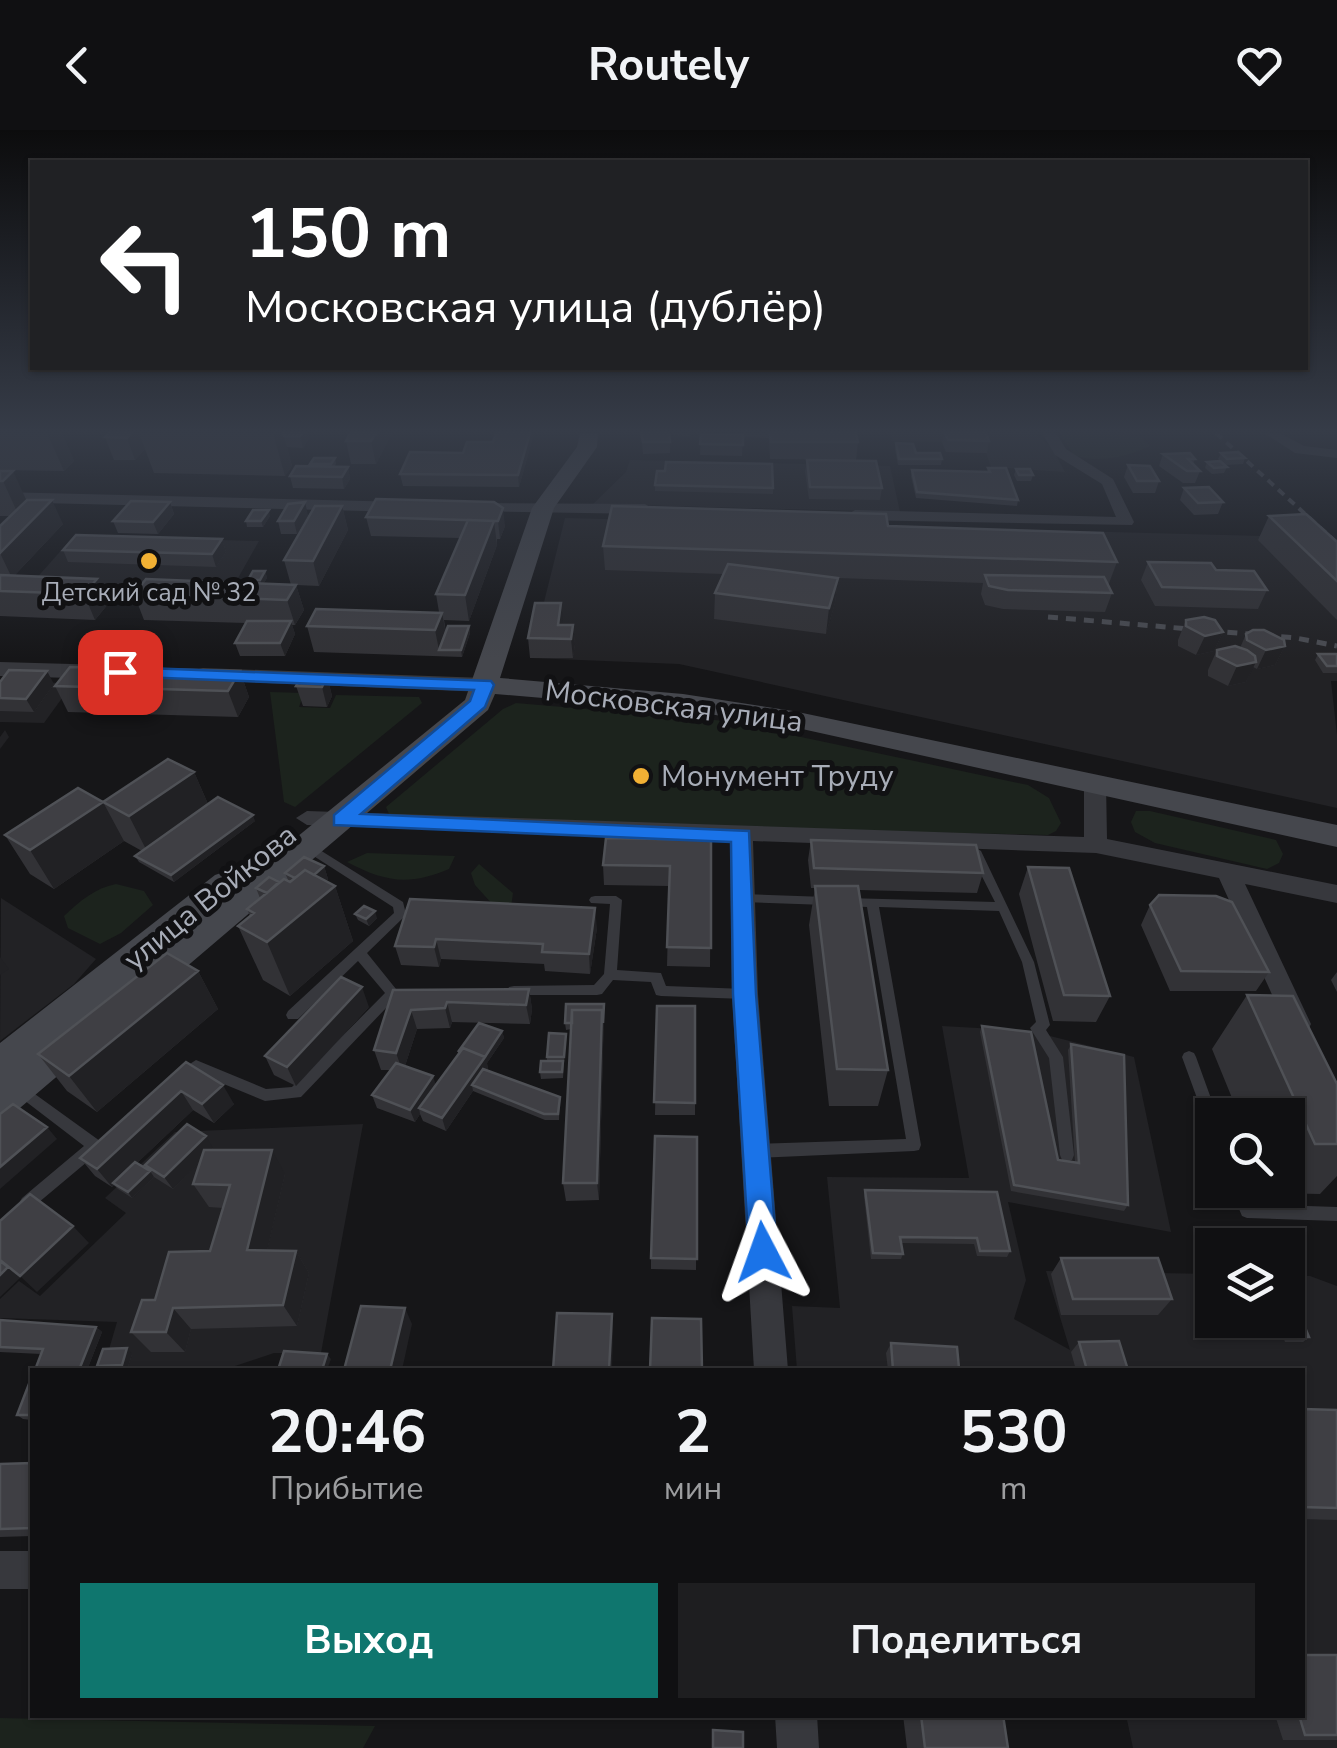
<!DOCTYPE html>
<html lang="ru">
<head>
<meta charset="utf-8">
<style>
  body { margin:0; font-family:"Nunito Sans",sans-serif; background:#1e1e20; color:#f1f3f6; height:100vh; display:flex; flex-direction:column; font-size:38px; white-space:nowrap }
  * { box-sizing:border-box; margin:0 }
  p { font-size:32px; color:#9c9d9f }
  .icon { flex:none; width:55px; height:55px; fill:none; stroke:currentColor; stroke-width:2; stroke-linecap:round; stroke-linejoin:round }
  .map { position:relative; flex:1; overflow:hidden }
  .panel { position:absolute; left:30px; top:1238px; width:1275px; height:350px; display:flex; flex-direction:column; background:#101012; border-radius:0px; box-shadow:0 2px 8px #0004,0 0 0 2px #303032 }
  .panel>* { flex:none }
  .top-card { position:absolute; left:30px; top:30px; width:1278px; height:210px; border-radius:0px; box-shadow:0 2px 8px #0004,0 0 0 2px #303032; background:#202124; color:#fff; overflow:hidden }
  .tools { position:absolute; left:1195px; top:968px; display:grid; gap:20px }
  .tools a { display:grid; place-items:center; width:110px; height:110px; border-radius:0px; background:#101012; box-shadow:0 2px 8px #0004,0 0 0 2px #303032; font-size:50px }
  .pin { position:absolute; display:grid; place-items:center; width:85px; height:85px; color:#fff; margin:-42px; border-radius:20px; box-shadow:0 5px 15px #0006 }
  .me { position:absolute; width:110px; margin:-55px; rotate:356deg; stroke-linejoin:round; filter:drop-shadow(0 0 8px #0008) }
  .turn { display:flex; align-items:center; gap:35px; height:210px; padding:0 50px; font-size:45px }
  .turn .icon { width:130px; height:130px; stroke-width:2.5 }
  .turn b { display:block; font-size:70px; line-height:85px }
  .eta { display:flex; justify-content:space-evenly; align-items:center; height:170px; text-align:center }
  .eta b { font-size:60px; font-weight:700; line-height:70px }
  .action { display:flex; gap:20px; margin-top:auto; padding:20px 50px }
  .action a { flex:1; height:115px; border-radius:0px; background:#0f766e; color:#fff; font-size:40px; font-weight:700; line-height:115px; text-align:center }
  .action a+a { background:#1e1e20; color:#f1f3f6 }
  header { display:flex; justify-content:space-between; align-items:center; height:130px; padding:0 50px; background:#101012; font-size:45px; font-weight:700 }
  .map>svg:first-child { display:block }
  .built { fill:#222225 }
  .green { fill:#1c231d }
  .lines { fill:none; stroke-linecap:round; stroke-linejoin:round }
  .service { fill:#37383d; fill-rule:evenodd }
  .minor { fill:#37383d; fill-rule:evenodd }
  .tertiary { fill:#37383d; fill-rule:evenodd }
  .secondary { fill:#45474d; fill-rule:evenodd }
  .rail-far1 { stroke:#4a4c52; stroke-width:4; stroke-dasharray:8 6; stroke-linecap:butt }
  .rail { stroke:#4a4c52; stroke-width:5; stroke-dasharray:10 8; stroke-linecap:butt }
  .wall { fill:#323236 }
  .shaded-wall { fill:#212124 }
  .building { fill:#3f3f44; stroke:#4f5156; stroke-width:2.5 }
  .route { fill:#1a73e8; stroke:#114b97; stroke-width:2.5 }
  .poi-dot { fill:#f2b134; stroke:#111113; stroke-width:4 }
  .labels { text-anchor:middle; stroke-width:10; stroke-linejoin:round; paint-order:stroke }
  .far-poi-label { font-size:25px; fill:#a8adb8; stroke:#111113 }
  .street-label { font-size:30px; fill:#a8adb8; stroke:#111113 }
  .poi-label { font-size:30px; fill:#a8adb8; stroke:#111113; text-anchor:start }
</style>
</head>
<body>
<header><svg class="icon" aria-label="back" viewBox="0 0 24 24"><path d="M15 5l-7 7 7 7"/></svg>Routely<svg class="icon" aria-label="heart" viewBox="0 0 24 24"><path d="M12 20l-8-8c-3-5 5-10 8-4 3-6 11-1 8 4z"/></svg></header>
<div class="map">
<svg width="1337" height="1618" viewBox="0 0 1337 1618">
  <rect width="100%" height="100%" fill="#161618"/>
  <path class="built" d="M890 303H1035L1052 318 1065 342 991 337 986 323 946 322 942 312 892 311Z
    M630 330 890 336 900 382 593 374 626 342Z
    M565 388 1305 407 1337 436V551H1331L1337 605V678L679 534 530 528Z
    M74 406 259 411 233 457 33 452Z
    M11 552 73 553 44 593 0 592V565Z
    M1 768 96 829 74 854 0 911Z
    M942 896 1030 901 1134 927 1171 1102 1008 1072 1026 1150 1014 1189 1070 1220 1046 1141 1212 1144V1190H1288V1146H1310L1337 1156V1618H1133L1126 1585H1302V1240H797L792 1176 840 1178 827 1047 969 1048Z
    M363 994 321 1223H274L229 1238 103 1240 117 1192 0 1188V1169L19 1151 40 1166 126 1083 105 1068 175 1002Z"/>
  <path class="green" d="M1098 303 1140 306 1150 316C1126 327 1099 334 1074 325L1061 305Z
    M270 562 304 563 299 577 330 578 336 565 419 567 422 573 295 677 284 672Z
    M516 573 726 591 1028 655 1049 668 1061 693 1056 701 1048 705 726 698 389 684 386 677 503 579Z
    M1136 681H1150L1276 710 1283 724 1279 733 1267 739 1155 713 1135 702 1131 692Z
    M367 723 455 726 449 739C409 756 385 752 347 732Z
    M479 734 513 763 511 777 494 776 475 755 471 743Z
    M116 754 144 761 153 775 121 803 100 814 68 798 64 786C80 771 95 758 116 754Z
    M0 1588 375 1596 363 1618H0Z"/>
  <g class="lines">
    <path class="service" d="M288 700 403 772 406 784 404 787 367 823 396 859 409 860 411 864 409 868 396 869 387 877 301 967 265 971 197 943 184 951 179 949 177 945 179 941 196 930 266 959 292 957 385 863 358 831 298 889H288L286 885 288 881 394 783 393 777 284 707 282 704Z
      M975 717 981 721 1034 832 1050 895 1046 900 1063 927 1074 1025 1072 1030 1067 1032 1062 1030 1060 1025 1049 928 1030 898 1036 892 1022 832 999 781 879 777 921 1015 919 1020 914 1021 756 1028 751 1026 749 1021 751 1016 756 1014 906 1009 867 777 846 776 840 772 846 768 995 772 969 721Z
      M743 764 826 767 832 771 826 775 743 772 737 768Z
      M595 766H616L622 770 617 840 661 843 666 856 745 859 750 860 752 864 750 868 745 869 661 866 656 865 651 852 613 850 602 864 597 865H509L507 861 509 857 514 856 594 855 604 844 610 774 591 773 589 770 591 767Z
      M1189 921 1194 923 1196 927 1217 985H1212V996L1207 994 1205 990 1182 927 1184 923Z
      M21 954 100 1011 102 1016 100 1021 32 1078 27 1080 22 1078 19 1073 22 1068 84 1016 16 964 14 960 16 956Z
      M1231 1060H1247L1252 1074 1337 1077V1091L1247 1088 1242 1086Z"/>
    <path class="minor" d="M1042 303H1056L1066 319 1113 349 1134 392 1132 395 855 390 847 385 855 380 1116 387 1102 354 1055 325Z
      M1264 303H1280L1304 316 1337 320V328L1295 323Z
      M0 362 405 372 413 377 405 382 0 372Z
      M470 373 645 374 653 379 645 384 464 381V375Z
      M1095 646 1106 653 1107 709 1337 755V773L1245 754 1311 894 1307 902 1298 905 1289 902 1219 748 1096 723 753 711 758 864 788 1240H754L732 864 730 710 307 695 296 688 307 681 1084 707V653Z
      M0 1421H32V1459H0Z
      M775 1585H817L819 1618H777Z"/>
    <path class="tertiary" d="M0 532 107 535 119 542 107 549 0 546Z
      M203 538 485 548 497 555 485 562 195 550 191 545 195 540Z"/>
    <path class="secondary" d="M580 303H598L597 317 554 378 500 548 683 564 793 581 1337 695V717L793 597 683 580 495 564 488 580 151 867 138 871 125 867 121 858 84 888 95 892 101 903 95 914 14 983 0 988V913L215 745 227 741 239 745 243 751 465 570 532 378 577 317Z"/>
    <path class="rail-far1" d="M1216 303 1337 413"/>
    <path class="rail" d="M1048 487 1296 508 1337 516"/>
  </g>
  <path class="wall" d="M0 303H62L74 331 64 341 0 340Z
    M109 303H308L309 308 303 318 287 317 292 336 285 346 154 343 145 319 135 330H114L105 307Z
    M350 303H392L376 334H351L346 311Z
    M496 303H534L519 357 403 356 400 344 493 312Z
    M641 303 670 312V323L643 324Z
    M674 303H690V306L674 305Z
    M708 303H856L858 312 856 330 770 329 769 308 743 307 742 326 700 325 701 304H708Z
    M944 303H986L989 311 987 323 946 322 942 312Z
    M896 313 916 323 942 329 941 335H898L895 319Z
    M1221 323 1245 328 1243 334 1225 335 1218 329Z
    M1163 324 1195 329 1193 334 1200 341 1195 353H1183L1159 336Z
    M335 328 336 334 334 337H348L350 349 344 359 293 358 290 346 311 336 310 334Z
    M807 330 882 358 880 370 809 369 805 342Z
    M1207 332 1227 337 1224 343 1212 344 1205 338Z
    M1128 335 1159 351 1155 363H1133L1124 347Z
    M988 338 1018 370 1017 376 916 368 911 346 912 340 987 342Z
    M1016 339 1033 345 1031 351H1017L1014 345Z
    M0 341 26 370 63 394 14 446 97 449 108 474 95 490 0 486V396L10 386H0Z
    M655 355 773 358V364L655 361Z
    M1184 358 1223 372 1218 384 1194 385 1180 370Z
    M170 372 174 384 158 404 118 403 113 391Z
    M494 372 505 396 500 409H497V415L469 491 444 490 446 502 469 496 470 503 462 527 314 522 307 496 439 482 436 464 460 408 371 406 366 387Z
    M342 376 348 400 319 456 296 455 304 480 295 495H292L295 504 285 526H240L235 513 246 493 144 490 134 464 249 453 248 450 265 441 267 448 263 454 291 455 284 430Z
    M308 385 297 404H281L278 391Z
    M270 386 263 397H247L246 391Z
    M1269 386 1337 412V490L1258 410Z
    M888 396 1117 432 1108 456 1112 463 1105 482 1003 479 985 475 981 464 983 453 838 448 835 473 826 504 714 489 715 463 723 444 605 440 603 416Z
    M222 409 226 422 216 437 68 432 63 420Z
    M1148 432 1216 440 1267 460 1258 479 1155 476 1141 450Z
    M1186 490 1223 502 1214 521 1196 525 1178 516V510Z
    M563 492 562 495H573L575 514 573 528H530L528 508Z
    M1246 504 1285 516 1275 535 1257 539 1253 537 1246 552 1228 556 1208 546V540L1217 520 1240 518Z
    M1318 524H1337V543H1323L1315 530Z
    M240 541 249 567 238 587 68 582 55 556Z
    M327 546 332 566 327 577 303 576 296 556Z
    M0 552 54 554 34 582 0 581Z
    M194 642 208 674 255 691 174 752 139 732 135 726 142 721 124 711 54 759 30 744 5 705Z
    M711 710 710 837 667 836 669 756 604 755 603 735Z
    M811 710 983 743 977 763 859 760 888 940 878 976H829L809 795 815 758H811L808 730Z
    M324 736 328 749 326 751 335 756 353 811 290 866 263 850 238 796 250 786 247 779 260 768 256 758 279 752H289L285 743Z
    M1028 737 1110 866 1096 892 1053 891 1019 764Z
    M410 769 597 798 590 844 545 841 544 834 441 829 439 837 401 835 395 816Z
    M1150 775 1269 842 1256 861H1170L1141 795Z
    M355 784 377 788 369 796 358 790Z
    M198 841 218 879 97 982 67 961 38 924Z
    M1337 842V862L1331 850Z
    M529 859 532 879 530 894 452 892 450 898 417 899 405 936 433 946 435 955 502 901 504 908 487 933 488 941 560 967 559 990H545L473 961 446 1001 423 991 420 984 415 992 377 978 372 965 390 940H381L374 920 393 860Z
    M1247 865 1337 954V1046L1320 1064 1271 1063 1270 1060H1288V985H1239L1212 919Z
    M657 876H695V985H655Z
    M369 877 296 956 274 945 265 926Z
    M604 880 599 1070 566 1071 563 1053 571 899 566 900 565 893Z
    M982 896 1058 1030 1075 1032 1068 920 1071 914 1128 1075 1124 1081 1011 1061 980 902Z
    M566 904 563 948 541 949 540 942 547 931V927Z
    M186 932 234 974 214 993 193 980 137 1033 150 1041 145 1035 213 1018 211 1020 285 1044 267 1120 296 1121 309 1143 297 1196 191 1199 185 1222H151L131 1202 155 1170 210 1121 223 1078 209 1077 193 1054 200 1031 173 1059 154 1047 132 1068 118 1059 114 1055 112 1057 95 1046 80 1028Z
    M697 1007 696 1140 651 1139V1128Z
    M865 1060 1010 1121 1007 1127 977 1126 974 1114 901 1113 903 1124 901 1129H871L864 1066Z
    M1061 1128 1172 1169 1158 1185H1061L1051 1144Z
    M0 1190 96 1197 102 1202 87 1240H35L41 1224 0 1222Z
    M1285 1190 1309 1207 1303 1212H1285L1279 1195Z
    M1079 1212 1128 1240H1076L1071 1222Z
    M891 1213 959 1238 996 1240H888L886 1223Z
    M132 1224 127 1240H103L97 1236Z
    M32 1246V1290L23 1289 17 1285Z
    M1302 1279 1337 1280V1390L1302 1389Z
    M32 1333V1406L0 1407V1334Z
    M1337 1525V1610H1283L1275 1585H1302Z
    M903 1585H1003L1008 1618H907Z"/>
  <path class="shaded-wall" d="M47 303H62L74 331 64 341Z
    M131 303H139L145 319 135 330 127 308Z
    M273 303H283L292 336 285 346Z
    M303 303H308L309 308 303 318 300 306Z
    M376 303H392L376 334 371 311Z
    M530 303H534L519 357 518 345Z
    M348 337 350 349 344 359 342 347Z
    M13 341 29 376 19 386 3 351Z
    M52 370 63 394 12 448 0 423Z
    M170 372 174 384 158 404 153 392Z
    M305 372 308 385 297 404 294 391Z
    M342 376 348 400 319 456 313 431Z
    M503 378 505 396 500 409 498 391Z
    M269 380 270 386 263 397 261 391Z
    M494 391 497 415 469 491 465 465Z
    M222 409 226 422 216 437 212 424Z
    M265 441 267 448 262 456 260 450Z
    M838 448 835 473 826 504 829 478Z
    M97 449 108 474 95 490 84 464Z
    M296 455 304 480 295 495 287 470Z
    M561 473 563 492 560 509 558 495Z
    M442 483 447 508 439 520 435 500Z
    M291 491 295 504 285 526 280 513Z
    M573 495 575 514 573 528 571 509Z
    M469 496 470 503 462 527 461 520Z
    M1223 502 1214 521 1196 525 1205 506Z
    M1285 516 1275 535 1257 539 1266 520Z
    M1256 532 1246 552 1228 556 1237 536Z
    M47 541 54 554 34 582 26 569Z
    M240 541 249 567 238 587 228 561Z
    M327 546 332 566 327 577 322 557Z
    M5 600 9 607 0 619V607Z
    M194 642 211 681 149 725 129 686Z
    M103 672 124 711 54 759 30 720Z
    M253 685 255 691 174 752 171 745Z
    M324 736 328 749 310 766 305 752Z
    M335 756 353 811 290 866 267 812Z
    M595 778 597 798 590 844 589 824Z
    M375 781 377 788 369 796 366 789Z
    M436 809 441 829 439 837 434 817Z
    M0 827 9 839 0 845Z
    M198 841 218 879 97 982 69 946Z
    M362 857 369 877 296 956 287 937Z
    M529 859 532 879 530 894 526 875Z
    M447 872 452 892 450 898 445 878Z
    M411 880 417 899 403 942 396 923Z
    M602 880H604L599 1070 597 1053Z
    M502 901 504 908 487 933 488 940 476 957 472 955 473 961 446 1001 442 988Z
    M433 946 437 959 419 978 420 984 415 992 410 980Z
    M223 955 234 974 214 993 202 974Z
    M181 961 193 980 112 1057 97 1039Z
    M47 997 57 1009 0 1059V1037Z
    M206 1006 213 1018 173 1059 164 1047Z
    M272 1020 285 1044 262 1142 247 1120Z
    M150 1041 154 1047 132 1068 128 1062Z
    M73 1096 89 1113 37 1162 20 1146Z
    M296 1121 309 1143 297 1196 283 1175Z
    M8 1137 20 1148 0 1167V1145Z
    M173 1178 191 1199 185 1222 166 1202Z
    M405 1178 412 1194 402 1240H390Z
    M612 1184 613 1199 612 1240H609Z
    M96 1197 102 1202 87 1240H79Z
    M127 1218 132 1224 127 1240 122 1235Z
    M327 1224 331 1229 327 1240H322Z"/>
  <path class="building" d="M109 303H131L127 308 105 307Z
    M283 303H303L300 306H284Z
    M350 303H376L371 311H346Z
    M496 303H530L518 345 400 344 410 322 463 323 467 312H493Z
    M641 303H669L670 312H643Z
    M770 303H856L858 312H771Z
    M945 303H986L989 311 948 310Z
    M701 304 743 305V315L700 314Z
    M896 313 913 314 916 323H940L942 329H899Z
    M1238 322 1245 328 1227 329 1221 323Z
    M1190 323 1195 329H1188L1200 341H1187L1163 324Z
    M314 328H335L331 334H310Z
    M807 330 876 331 882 358 810 357Z
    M1220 331 1227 337 1214 338 1207 332Z
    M666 332 772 334 773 358 655 355 657 341H665Z
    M1128 335 1150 336 1159 351H1137Z
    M296 336 348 337 342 347 290 346Z
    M988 338H1006L1018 370 917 362 912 340 990 342Z
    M1016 339H1030L1033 345H1019Z
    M0 341H13L3 351H0Z
    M1209 357 1223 372 1198 373 1184 358Z
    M376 369 494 372 503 378 498 391 366 387Z
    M27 370H52L0 423V396Z
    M131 371 170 372 153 392 113 391Z
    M305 372 294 391H278L288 374Z
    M315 376H342L313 431 284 430Z
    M612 376 886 384 888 396 1103 403 1117 432 603 416Z
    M253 380H269L261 391H246Z
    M1306 384 1337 412V451L1269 386Z
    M468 390 494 391 465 465 436 464Z
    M76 405 222 409 212 424 63 420Z
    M1148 432 1211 433 1216 440 1254 441 1267 460 1162 457Z
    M728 434 838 448 829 478 715 463Z
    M253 441H265L260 450H248Z
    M0 445 97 449 84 464 0 461Z
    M985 445 1104 447 1112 463 1008 460 989 456Z
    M146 449 296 455 287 470 134 464Z
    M535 473H561L558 495H573L571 509 528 508Z
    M316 479 442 483 435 500 307 496Z
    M1204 487 1215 490 1223 502 1205 506 1186 496V490Z
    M247 491H291L280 513H235Z
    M448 496H469L461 520H439Z
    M1253 500H1264L1284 510 1285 516 1266 520 1247 510 1246 504Z
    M1235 516 1247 520 1255 526 1256 532 1237 536 1217 526V520Z
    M1318 524H1337V536H1327Z
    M70 537 240 541 228 561 55 556Z
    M9 540 47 541 26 569 0 568V552Z
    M302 546H327L322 557 296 556Z
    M168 629 194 642 129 686 103 672 30 720 5 705 78 658 103 672Z
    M218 667 253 685 171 745 135 726Z
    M606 708 711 710V818L667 817 670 736 603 735Z
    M811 710 976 715 983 743 814 738Z
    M304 727 324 736 314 745 305 740 295 748 285 743Z
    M1028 737 1069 738 1110 866 1064 865Z
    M305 740 335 756 267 812 238 796 254 783 247 779 284 749 290 752Z
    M269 747 279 752 267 763 256 758Z
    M815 756H858L888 940 837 939Z
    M1159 765 1216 766 1232 772 1269 842 1181 841 1150 775Z
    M410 769 595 778 589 824 542 822 543 814 436 809 434 817 395 816Z
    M364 776 375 781 366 789 355 784Z
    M167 823 198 841 69 946 38 924Z
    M341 847 362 857 287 937 265 926Z
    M529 859 526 875 447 872 445 878 411 880 396 923 374 920 393 860Z
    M1247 865 1293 866 1337 954V1014H1315Z
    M566 874H604L603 893 602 880H572V893H565Z
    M657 876H695V973L654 972Z
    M572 880H602L597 1053H563Z
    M479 893 502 901 485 927 463 918 458 922Z
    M982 896 1031 902 1058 1030 1079 1033 1071 914 1124 925 1128 1075 1014 1055Z
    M549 903 566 904 564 927H547Z
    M463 918 485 927 442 988 419 978Z
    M541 931H563L562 942H540Z
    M186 932 223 955 202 974 181 961 97 1039 80 1028Z
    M396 933 433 946 410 980 372 965Z
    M483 939 560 967 558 984H544L472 955Z
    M13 974 47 997 0 1037V984Z
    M187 994 206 1006 164 1047 145 1035Z
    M655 1006 697 1007V1129L651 1128Z
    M204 1020H272L247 1120 296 1121 283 1175 173 1178 166 1202H131L142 1170H155L169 1122 210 1121 230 1055 193 1054Z
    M135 1032 150 1041 128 1062 113 1053Z
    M865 1060 997 1062 1010 1121H980L977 1108 900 1107 903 1124 873 1123Z
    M30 1064 73 1096 20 1146 0 1130V1091Z
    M1061 1128H1158L1172 1169H1073Z
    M0 1131 8 1137 0 1145Z
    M361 1176 405 1178 390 1240H344Z
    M557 1183 612 1184 609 1240H553Z
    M652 1188 701 1189 702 1240H650Z
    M0 1190 96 1197 79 1240H35L43 1219 0 1217Z
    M1285 1190H1302L1309 1207H1291Z
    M1119 1211 1128 1240H1087L1079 1212Z
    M891 1213 957 1217 959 1238 996 1240H893Z
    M127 1218 122 1235 97 1236 103 1219Z
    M284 1221 327 1224 322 1240H278Z
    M32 1246V1285H17Z
    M1302 1279 1337 1280V1378L1302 1377Z
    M32 1333V1398L0 1399V1334Z
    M1302 1525H1337V1605H1305L1299 1585H1302Z
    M921 1585H1003L1008 1618H925Z
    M713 1600 743 1602V1618H713Z"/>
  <linearGradient id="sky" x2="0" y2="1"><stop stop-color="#0c0c0d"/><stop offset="0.57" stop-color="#363c48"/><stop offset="1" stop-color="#363c48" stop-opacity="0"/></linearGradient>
  <rect width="1337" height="529" fill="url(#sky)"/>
  <path class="route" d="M120 537 491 551 494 555 485 577 361 684 749 701 756 864 777 1122 773 1131 763 1135 753 1131 749 1122 733 864 731 712 334 695V685L470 571 474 560 113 546 111 542Z"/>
  <g class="poi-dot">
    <circle cx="149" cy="431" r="10"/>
    <circle cx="641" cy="646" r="10"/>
  </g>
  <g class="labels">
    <g class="far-poi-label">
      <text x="149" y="471">Детский сад № 32</text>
    </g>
    <g class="street-label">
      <text transform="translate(674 576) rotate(7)" y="10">Московская улица</text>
      <text transform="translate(210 767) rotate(-39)" y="10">улица Войкова</text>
    </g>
    <g class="poi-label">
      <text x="661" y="656">Монумент Труду</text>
    </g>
  </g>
</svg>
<div class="tools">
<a><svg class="icon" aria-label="search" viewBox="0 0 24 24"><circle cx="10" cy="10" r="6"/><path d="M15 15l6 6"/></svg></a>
<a><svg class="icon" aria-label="layers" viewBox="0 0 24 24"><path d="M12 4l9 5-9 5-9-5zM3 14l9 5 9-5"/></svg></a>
</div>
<div class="pin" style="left:120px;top:542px;background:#d93025"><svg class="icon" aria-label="arrive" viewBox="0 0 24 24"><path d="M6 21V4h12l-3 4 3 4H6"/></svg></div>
<svg class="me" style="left:763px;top:1122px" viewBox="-20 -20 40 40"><path d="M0-17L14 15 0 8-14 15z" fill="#1a73e8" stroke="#fff" stroke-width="4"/></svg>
<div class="top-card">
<div class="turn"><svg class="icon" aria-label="left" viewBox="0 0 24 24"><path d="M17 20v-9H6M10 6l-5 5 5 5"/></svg><div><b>150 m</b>Московская улица (дублёр)</div></div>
</div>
<section class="panel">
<div class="eta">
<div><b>20:46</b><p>Прибытие</p></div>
<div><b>2</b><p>мин</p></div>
<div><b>530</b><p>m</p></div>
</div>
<div class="action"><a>Выход</a><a>Поделиться</a></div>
</section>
</div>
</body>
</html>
